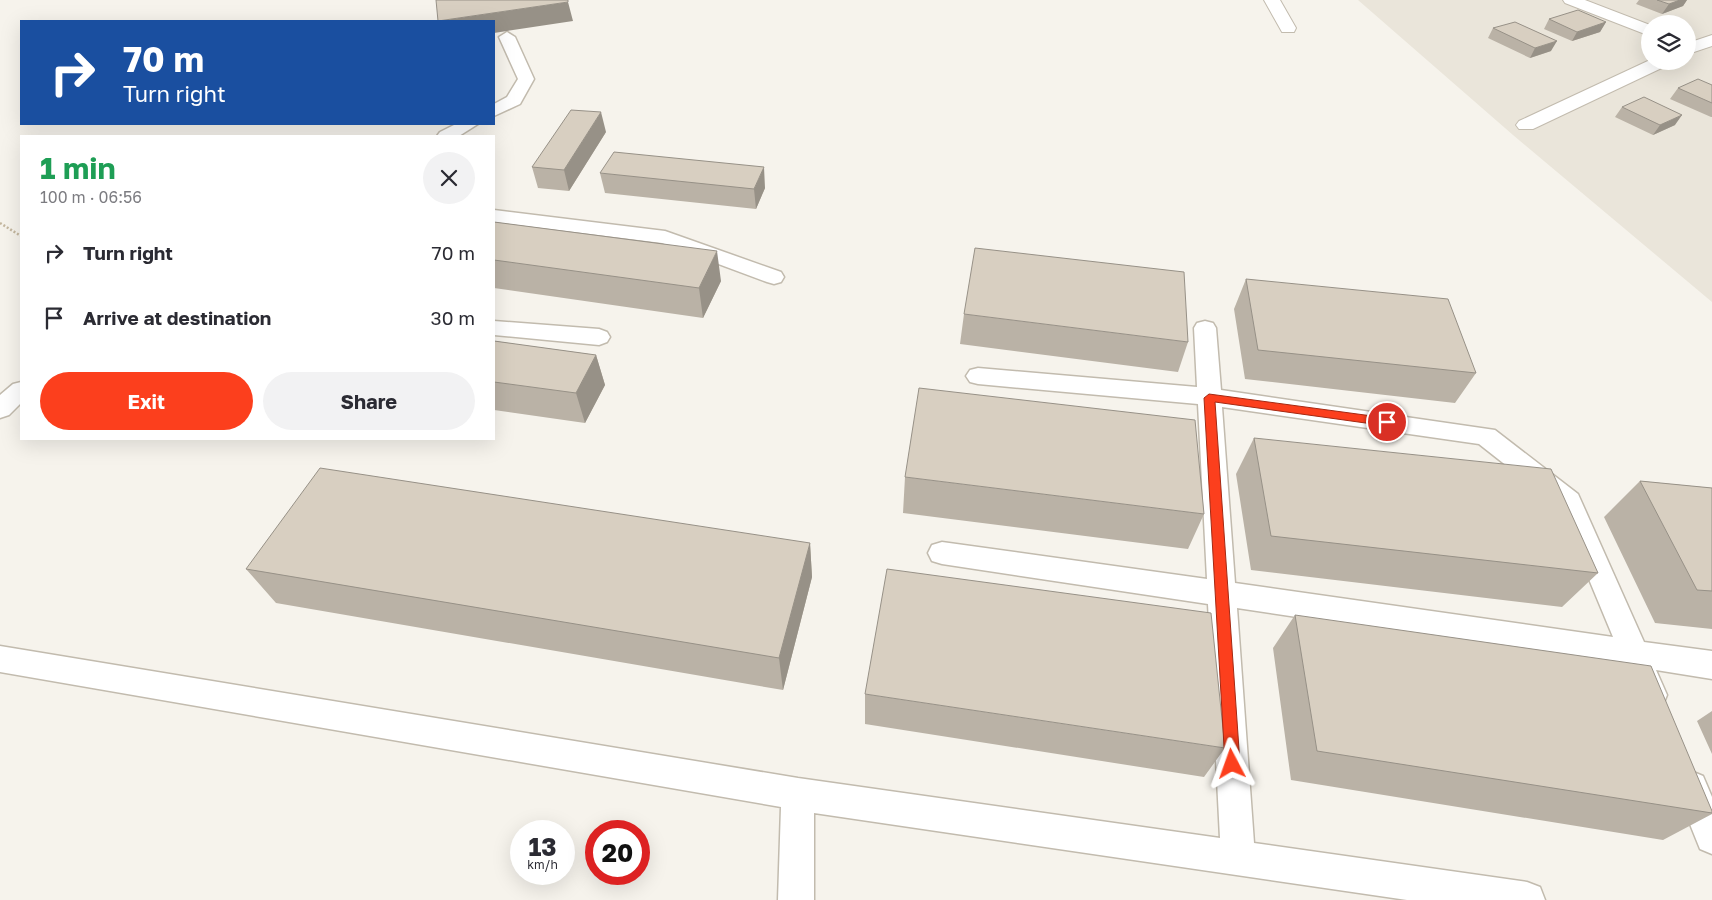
<!DOCTYPE html>
<html lang="en">
<head>
<meta charset="utf-8">
<style>
  body { margin:0; font-family:"Golos Text",sans-serif; background:#f2f2f3; color:#2b2b33; height:100vh; display:flex; flex-direction:column; font-size:19px; white-space:nowrap }
  * { box-sizing:border-box; margin:0 }
  p { font-size:16px; color:#7c7c81 }
  .icon { flex:none; width:28px; height:28px; fill:none; stroke:currentColor; stroke-width:2; stroke-linecap:round; stroke-linejoin:round }
  .map { position:relative; flex:1; overflow:hidden }
  .sheet { position:absolute; left:20px; top:135px; width:475px; height:305px; display:flex; flex-direction:column; background:#fff; border-radius:0px; box-shadow:0 5px 20px #0002 }
  .sheet>* { flex:none }
  .guide { position:absolute; left:20px; top:20px; width:475px; height:105px; border-radius:0px; box-shadow:0 5px 20px #0002; background:#1a4fa0; color:#fff; overflow:hidden }
  .controls { position:absolute; left:1641px; top:15px; display:grid; gap:10px }
  .controls a { display:grid; place-items:center; width:55px; height:55px; border-radius:50%; background:#fff; box-shadow:0 5px 20px #0002; font-size:25px }
  .speed { position:absolute; left:510px; top:820px; display:flex; gap:10px; font-size:25px; font-weight:700; text-align:center }
  .speed>* { display:grid; place-content:center; width:65px; height:65px; border-radius:50%; background:#fff; box-shadow:0 5px 20px #0002; line-height:1 }
  .speed small { font-size:12px; font-weight:400 }
  .speed .limit { border:8px solid #d22; background:#fff; color:#111 }
  .pin { position:absolute; display:grid; place-items:center; width:42px; height:42px; color:#fff; margin:-21px; border:2px solid #fff; border-radius:50%; box-shadow:0 1px 5px #0007 }
  .me { position:absolute; width:55px; margin:-28px; rotate:356deg; stroke-linejoin:round; filter:drop-shadow(0 0 4px #0008) }
  .turn { display:flex; align-items:center; gap:18px; height:105px; padding:0 20px; font-size:22px }
  .turn .icon { width:65px; height:65px; stroke-width:2.5 }
  .turn b { display:block; font-size:35px; line-height:42px }
  .round { display:grid; place-items:center; flex:none; width:52px; height:52px; border-radius:26px; background:#f2f2f3 }
  .head { display:flex; align-items:center; justify-content:space-between; height:85px; padding:0 20px }
  h1 { font-size:30px; font-weight:700; line-height:38px; color:#1e9e55 }
  .button { display:flex; gap:10px; margin-top:auto; padding:10px 20px }
  .button a { flex:1; height:58px; border-radius:30px; background:#fc3f1d; color:#fff; font-size:20px; font-weight:700; line-height:58px; text-align:center }
  .button a+a { background:#f2f2f3; color:#2b2b33 }
  ul { padding:0; list-style:none }
  li { display:flex; align-items:center; gap:15px; height:65px; padding:0 20px }
  li div { flex:1 }
  li b { display:block; font-size:19px }
  li em { font-style:normal }
  .map>svg:first-child { display:block }
  .residential { fill:#eae5da; fill-rule:evenodd }
  .lines { fill:none; stroke-linecap:round; stroke-linejoin:round }
  .lane-casing { stroke:#c2bbae; stroke-width:3 }
  .street-casing { stroke:#c2bbae; stroke-width:2 }
  .path { stroke:#c4b79f; stroke-width:2.5; stroke-dasharray:2 2; stroke-linecap:butt }
  .lane { fill:#fff; fill-rule:evenodd }
  .street { fill:#fff; fill-rule:evenodd }
  .wall { fill:#bab2a6 }
  .shaded-wall { fill:#979187 }
  .building { fill:#d8cfc1; stroke:#979187 }
  .route { fill:#fc3f1d; stroke:#a42913 }
</style>
</head>
<body>
<div class="map">
<svg width="1712" height="900" viewBox="0 0 1712 900">
  <rect width="100%" height="100%" fill="#f6f3ec"/>
  <path class="residential" d="M1358 0H1712V302L1513 135ZM1650 24H1688V61H1650Z"/>
  <g class="lines">
    <defs>
      <path id="lane" d="M507 32 515 37 534 79 520 104 494 116V104L507 97 518 79 499 37Z
        M456 124H478L459 136H437L440 132Z
        M494 210 665 231 781 272 784 277 781 282 774 284 767 282 662 243 494 222Z
        M494 321 599 329 607 332 610 337 607 342 599 345 494 335Z
        M1205 321 1213 323 1216 328 1221 390 1495 430 1578 494 1644 642 1712 651V679L1656 670 1667 695 1663 705 1652 709 1641 705 1624 666 1237 608 1254 843 1527 882 1540 887 1545 900H1407L814 813V900H778L781 807 0 672V646L798 778 1220 838 1208 604 942 564 932 561 928 553 932 545 942 542 1207 579 1198 404 978 384 970 382 966 376 970 370 978 368 1197 387 1194 328 1197 323ZM1222 407 1479 444 1559 507 1613 637 1235 583Z
        M21 382V403L9 415 0 418V395L13 384Z
        M1691 771 1703 776 1712 797V854L1700 849 1675 787 1679 776Z"/>
      <path id="street" d="M1264 0H1280L1296 28 1294 32H1282Z
        M1563 0H1585L1650 25V36L1565 3Z
        M1712 35V46L1688 54V43Z
        M1650 60 1671 61 1668 65 1533 129H1519L1516 125 1519 121Z"/>
    </defs>
    <use href="#lane" class="lane-casing"/>
    <use href="#street" class="street-casing"/>
    <path class="path" d="M0 223 21 236"/>
    <use href="#lane" class="lane"/>
    <use href="#street" class="street"/>
  </g>
  <path class="wall" d="M1639 0H1687L1683 6 1662 14 1636 4Z
    M1549 19 1606 22 1600 32 1572 41 1544 29Z
    M1493 28 1551 51 1530 58 1488 38Z
    M1712 85V117H1711L1670 99 1678 88Z
    M1622 107 1675 125 1653 135 1615 117Z
    M606 132 569 191 538 188 532 167Z
    M600 173 765 188 756 209 605 193Z
    M494 222 721 281 703 318 494 288Z
    M1246 279 1476 373 1455 403 1245 379 1234 309Z
    M964 314 1188 342 1178 372 960 344Z
    M494 341 596 355 605 385 585 423 494 410Z
    M1254 438 1598 573 1562 607 1251 570 1236 474Z
    M905 477 1204 514 1188 549 903 513Z
    M1640 481 1712 488V629L1655 623 1604 517Z
    M810 543 812 577 783 690 276 603 246 569Z
    M1295 615 1712 811V814L1663 840 1291 780 1273 648Z
    M865 694 1225 748 1204 777 865 724Z
    M1712 711V754L1697 721Z"/>
  <path class="shaded-wall" d="M1680 0H1687L1683 6 1662 14 1669 4Z
    M568 2 573 21 494 33V21H438Z
    M1606 22 1600 32 1572 41 1577 32Z
    M1557 41 1551 51 1530 58 1535 48Z
    M601 112 606 132 569 191 564 170Z
    M1682 115 1675 125 1653 135 1660 125Z
    M764 167 765 188 756 209 754 189Z
    M717 251 721 281 703 318 699 288Z
    M596 355 605 385 585 423 576 393Z
    M810 543 812 577 783 690 779 658Z"/>
  <path class="building" d="M436 0H568V2L438 21Z
    M1657 0H1680L1669 4Z
    M1578 10 1606 22 1577 32 1549 19Z
    M1515 22 1557 41 1535 48 1493 28Z
    M1698 79 1712 85V103L1678 88Z
    M1644 97 1682 115 1660 125 1622 107Z
    M571 110 601 112 564 170 532 167Z
    M614 152 764 167 754 189 600 173Z
    M494 222 717 251 699 288 494 260Z
    M975 248 1184 272 1188 342 964 314Z
    M1246 279 1448 299 1476 373 1258 350Z
    M494 341 596 355 576 393 494 382Z
    M919 388 1195 420 1204 514 905 477Z
    M1254 438 1551 469 1598 573 1271 536Z
    M320 468 810 543 779 658 246 569Z
    M1640 481 1712 488V591L1697 590Z
    M887 569 1211 613 1225 748 865 694Z
    M1295 615 1651 666 1712 811V813L1317 751Z"/>
  <path class="route" d="M1209 394 1387 418 1393 422 1387 426 1215 402 1240 764 1238 769 1232 771 1227 769 1225 764 1204 398Z"/>
</svg>
<div class="controls">
<a><svg class="icon" aria-label="layers" viewBox="0 0 24 24"><path d="M12 4l9 5-9 5-9-5zM3 14l9 5 9-5"/></svg></a>
</div>
<div class="speed"><div>13<small>km/h</small></div><div class="limit">20</div></div>
<div class="pin" style="left:1387px;top:422px;background:#d93025"><svg class="icon" aria-label="arrive" viewBox="0 0 24 24"><path d="M6 21V4h12l-3 4 3 4H6"/></svg></div>
<svg class="me" style="left:1232px;top:764px" viewBox="-20 -20 40 40"><path d="M0-17L14 15 0 8-14 15z" fill="#fc3f1d" stroke="#fff" stroke-width="4"/></svg>
<div class="guide">
<div class="turn"><svg class="icon" aria-label="right" viewBox="0 0 24 24"><path d="M7 20v-9h11M14 6l5 5-5 5"/></svg><div><b>70 m</b>Turn right</div></div>
</div>
<section class="sheet">
<div class="head"><div><h1>1 min</h1><p>100 m · 06:56</p></div><a class="round"><svg class="icon" aria-label="close" viewBox="0 0 24 24"><path d="M6 6l12 12M18 6L6 18"/></svg></a></div>
<ul>
<li><svg class="icon" aria-label="right" viewBox="0 0 24 24"><path d="M7 20v-9h11M14 6l5 5-5 5"/></svg><div><b>Turn right</b></div><em>70 m</em></li>
<li><svg class="icon" aria-label="arrive" viewBox="0 0 24 24"><path d="M6 21V4h12l-3 4 3 4H6"/></svg><div><b>Arrive at destination</b></div><em>30 m</em></li>
</ul>
<div class="button"><a>Exit</a><a>Share</a></div>
</section>
</div>
</body>
</html>
